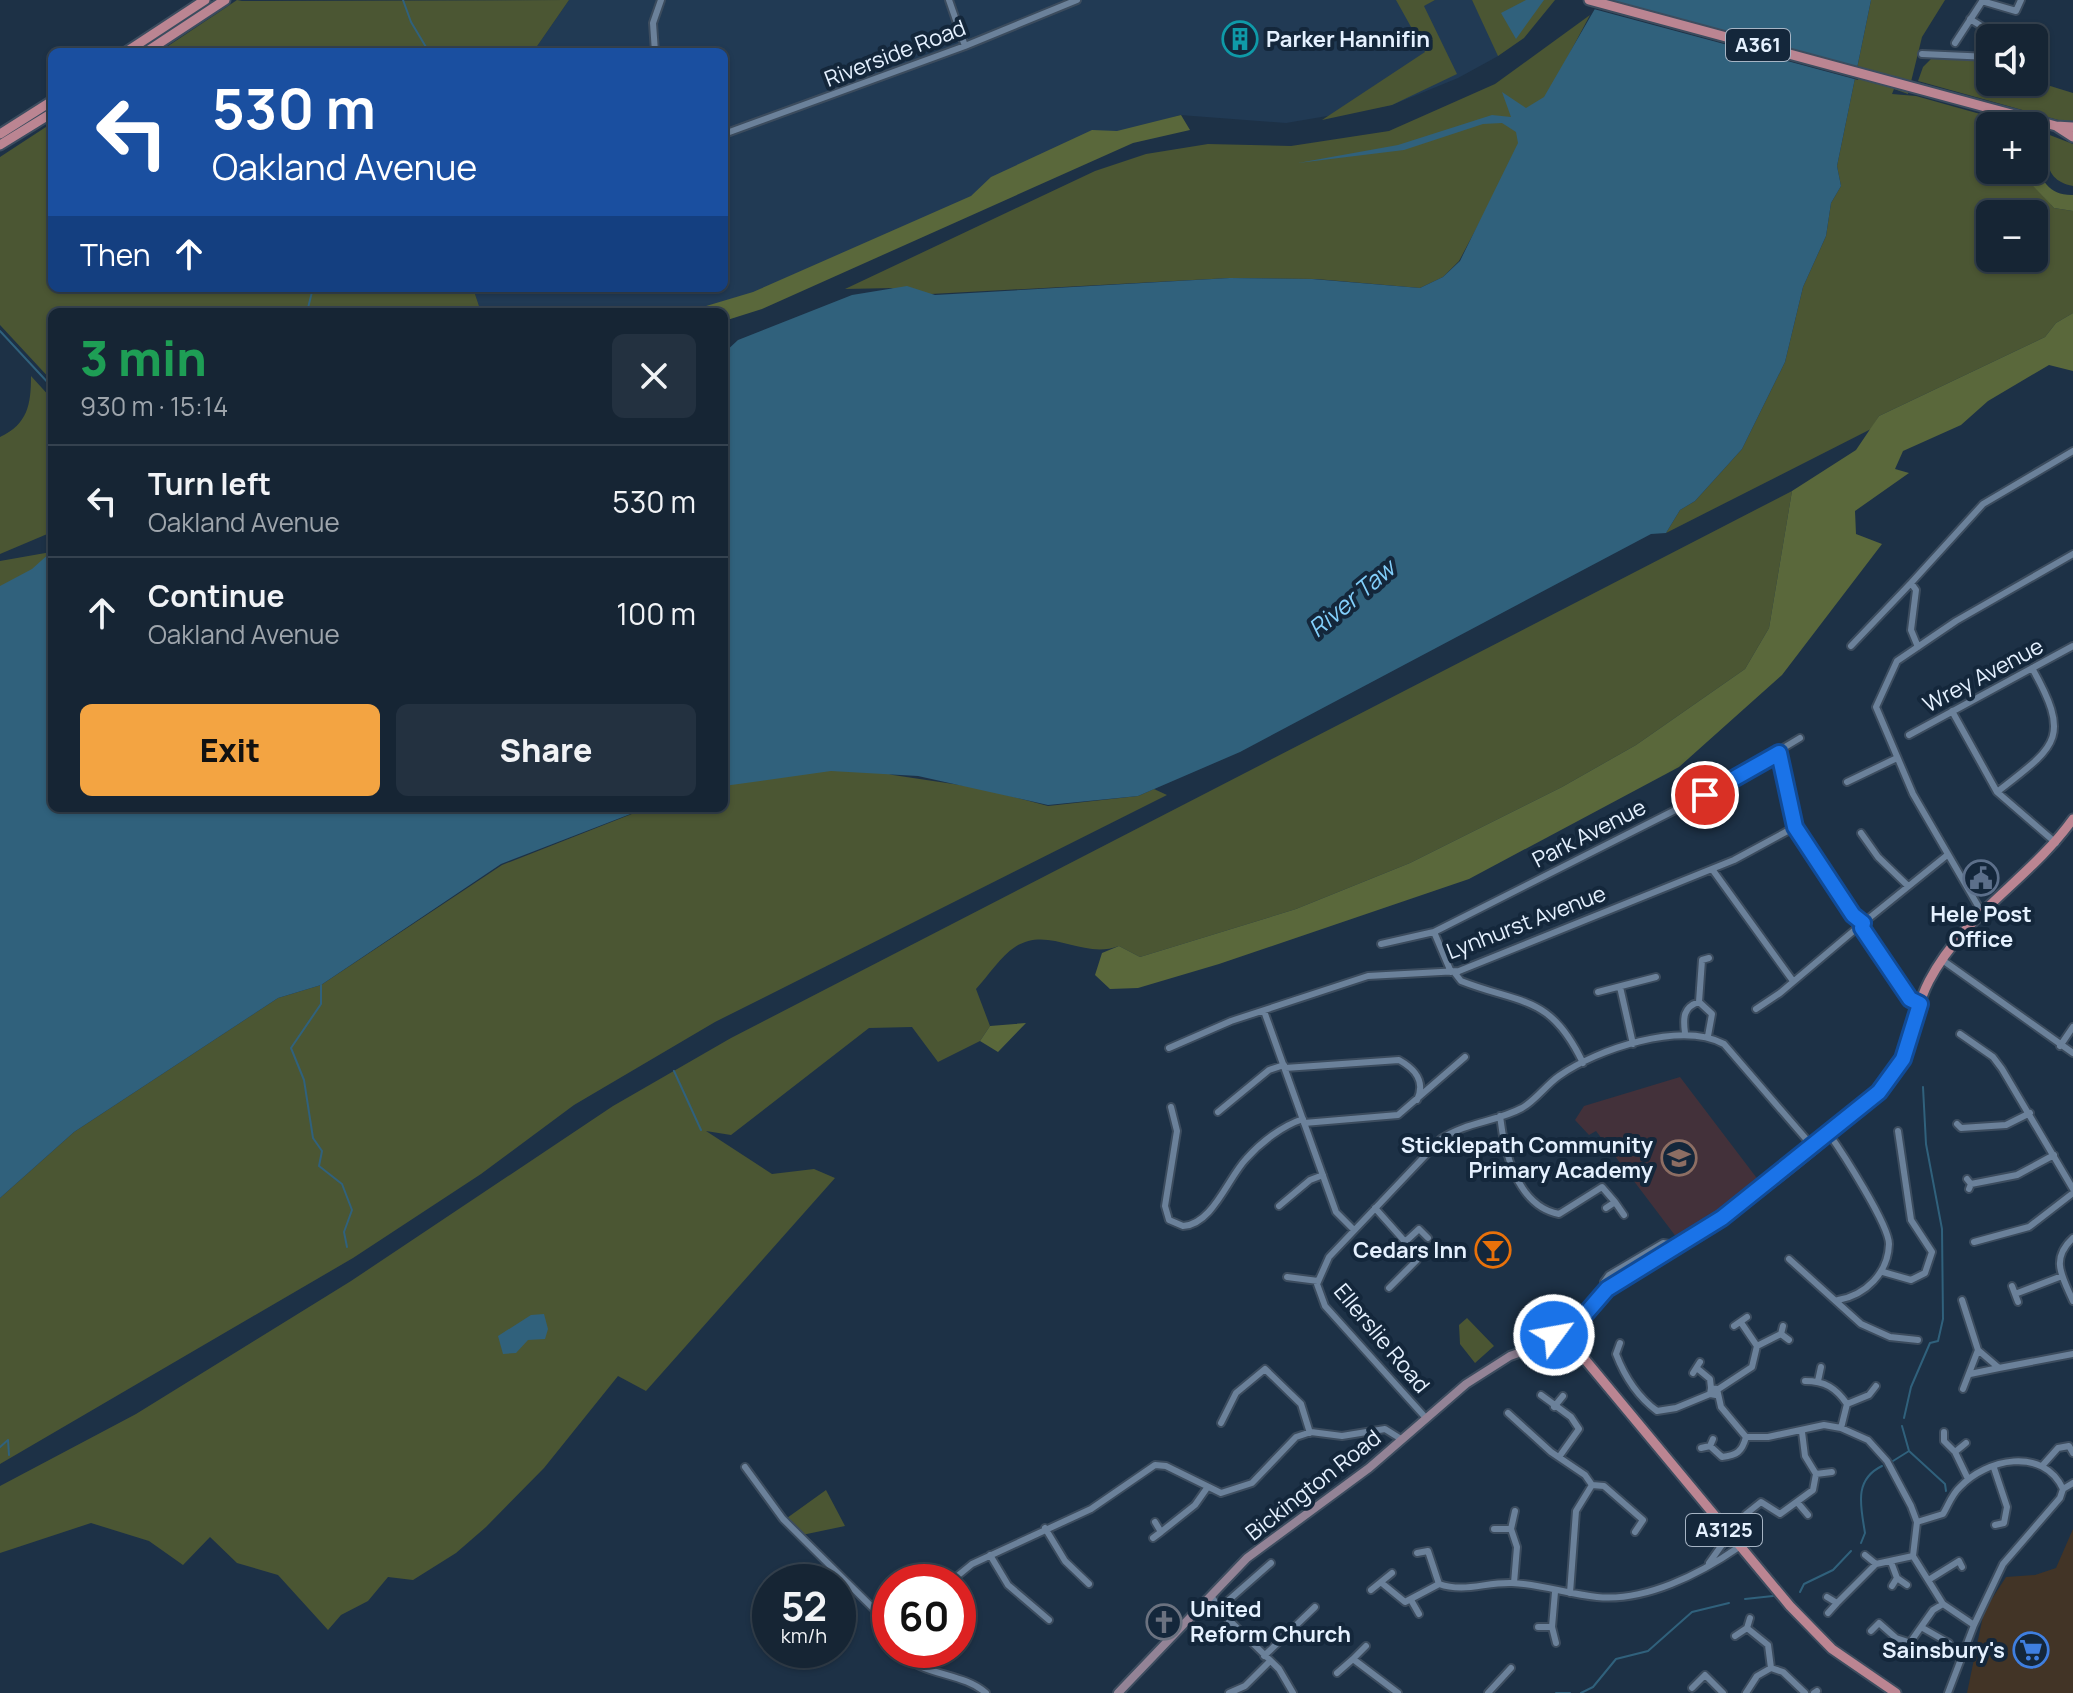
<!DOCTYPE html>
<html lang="en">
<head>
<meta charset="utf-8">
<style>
  body { margin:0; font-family:Manrope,sans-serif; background:#233140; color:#f1f3f6; height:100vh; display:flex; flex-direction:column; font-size:30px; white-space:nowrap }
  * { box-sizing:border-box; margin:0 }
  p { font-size:26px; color:#9ea5ac }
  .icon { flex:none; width:44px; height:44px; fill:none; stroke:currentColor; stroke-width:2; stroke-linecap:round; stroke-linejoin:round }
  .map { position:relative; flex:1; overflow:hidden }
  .details { position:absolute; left:48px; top:308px; width:680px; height:504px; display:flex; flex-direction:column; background:#162534; border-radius:12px; box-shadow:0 2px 6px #0004,0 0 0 2px #35424f }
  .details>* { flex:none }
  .banner { position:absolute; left:48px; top:48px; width:680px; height:244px; border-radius:12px; box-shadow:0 2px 6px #0004,0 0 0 2px #35424f; background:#1a4fa0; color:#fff; overflow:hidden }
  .tools { position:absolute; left:1976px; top:24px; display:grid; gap:16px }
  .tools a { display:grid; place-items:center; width:72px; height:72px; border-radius:12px; background:#162534; box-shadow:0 2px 6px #0004,0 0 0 2px #35424f; font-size:40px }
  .speed { position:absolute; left:752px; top:1564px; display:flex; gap:16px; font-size:40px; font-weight:700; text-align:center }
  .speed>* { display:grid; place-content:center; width:104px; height:104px; border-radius:50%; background:#162534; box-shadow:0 2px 6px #0004,0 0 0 2px #35424f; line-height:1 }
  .speed small { font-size:20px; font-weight:400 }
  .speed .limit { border:12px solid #d22; background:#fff; color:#111 }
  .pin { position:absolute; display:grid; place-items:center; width:68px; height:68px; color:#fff; margin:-34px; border:4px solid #fff; border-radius:50%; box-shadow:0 2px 8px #0007 }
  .me { position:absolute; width:88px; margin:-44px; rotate:58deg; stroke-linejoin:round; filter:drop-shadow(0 0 6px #0008) }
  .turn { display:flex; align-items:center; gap:28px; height:168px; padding:0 32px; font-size:36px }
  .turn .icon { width:104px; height:104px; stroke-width:2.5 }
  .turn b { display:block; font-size:56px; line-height:68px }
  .then { display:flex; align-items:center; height:76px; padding:0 32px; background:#0003; gap:16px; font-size:30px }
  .round { display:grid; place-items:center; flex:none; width:84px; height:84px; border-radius:12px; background:#233140 }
  .head { display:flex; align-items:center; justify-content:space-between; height:136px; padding:0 32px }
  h1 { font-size:48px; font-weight:800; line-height:60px; color:#1e9e55 }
  .action { display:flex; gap:16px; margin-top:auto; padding:16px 32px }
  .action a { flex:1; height:92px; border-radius:12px; background:#f3a442; color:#111; font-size:32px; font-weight:800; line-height:92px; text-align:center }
  .action a+a { background:#233140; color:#f1f3f6 }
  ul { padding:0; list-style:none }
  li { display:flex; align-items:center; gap:24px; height:112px; padding:0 32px; border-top:2px solid #35424f }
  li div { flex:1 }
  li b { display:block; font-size:30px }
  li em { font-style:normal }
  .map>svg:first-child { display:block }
  .commercial { fill:#423426 }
  .built { fill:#213a54 }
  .education { fill:#43313a }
  .green { fill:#4b5633; fill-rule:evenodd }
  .forest { fill:#5a683b }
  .water { fill:#30617c }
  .pier { fill:#1d3146 }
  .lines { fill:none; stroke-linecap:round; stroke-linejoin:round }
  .stream { stroke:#30617c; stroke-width:2 }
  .minor-casing { stroke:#3c4c5e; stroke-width:10 }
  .secondary-casing { stroke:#3c4c5e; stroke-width:12 }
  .primary-casing { stroke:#3c4c5e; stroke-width:13 }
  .minor { stroke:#6b819a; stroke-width:6 }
  .secondary { stroke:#938396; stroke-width:8 }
  .primary { stroke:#bb8592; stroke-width:9 }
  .route-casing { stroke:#114b97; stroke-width:20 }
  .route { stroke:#1a73e8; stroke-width:14 }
  .labels { text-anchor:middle; stroke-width:8; stroke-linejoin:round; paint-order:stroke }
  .shield { fill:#14273b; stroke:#a6b4c4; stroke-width:2 }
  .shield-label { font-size:20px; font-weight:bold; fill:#e5f1ff }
  .poi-label { font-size:22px; font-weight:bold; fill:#e5f1ff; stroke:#14273b; text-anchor:end }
  .street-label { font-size:22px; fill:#e5f1ff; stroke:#14273b }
  .water-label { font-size:24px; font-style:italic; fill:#83d0fc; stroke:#14273b }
</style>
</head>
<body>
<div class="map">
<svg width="2073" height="1693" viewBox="0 0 2073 1693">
  <rect width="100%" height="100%" fill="#1d3146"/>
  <path class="commercial" d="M2073 1529V1693H1967L1984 1611 2006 1577 2035 1575 2056 1568Z"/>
  <path class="built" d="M569 0H1410L1424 5 1435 0H1472L1500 55 1458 78 1392 105 1286 123 1180 115 1116 134 753 293 686 312H481L473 288H724V52H533Z"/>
  <path class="education" d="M1680 1077 1759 1181 1677 1238 1596 1131 1589 1135 1575 1120 1584 1106Z"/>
  <path class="green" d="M237 0 242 1 569 0 533 52H159Z
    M1396 0H1435L1424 6 1457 74 1392 105 1322 120 1425 52Z
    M1472 0H1555L1524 38 1498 56Z
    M1871 0H1945L1922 37 1908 94 1894 89 1892 94 1916 96 2023 126H1995L1981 118 1974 138 1990 143V170H2020L2054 208 2073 211V313L2056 323 2045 337 1879 416 1871 429 1666 533 1680 510 1695 501 1742 449 1785 362 1803 287 1826 236 1831 203 1841 186 1837 166ZM1990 214H2034V258H1990Z
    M1590 15 1459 261 1443 277 1420 288 1316 279 1230 278 931 294 724 361 855 301 894 288 845 289 1095 171 1146 154 1208 144 1291 146 1389 131 1495 84Z
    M1931 59 1990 60 1985 83 1990 94 1997 93 2001 82 2034 81 2073 93V124L1918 81 1923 67Z
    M52 123V288H473L481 312H52V381L0 325V157Z
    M2034 129 2073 144V186C2050 182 2044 166 2050 144L2034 141Z
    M31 376 52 399V532L0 554V437C28 424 31 404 31 376Z
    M1792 491 1769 628 1745 669 1636 745 1562 787 1410 863 1296 909 1140 957 1119 946C1082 960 1049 925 1015 947 1001 956 988 976 976 989L990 1026 980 1041 938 1062 912 1027 869 1028 731 1135 706 1131 772 1174 814 1169 835 1178 646 1391 618 1376 544 1468 486 1527 456 1553 413 1580 388 1577 368 1601 341 1615 328 1630 278 1575 237 1563 210 1537 183 1565 149 1541 91 1523 0 1553V1486L136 1414 351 1281 613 1106 731 1038Z
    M51 552 52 554 0 628V561Z
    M724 733 893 775 980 788 1048 806 1138 796 1154 789 1167 795 715 1022 574 1105 481 1174 353 1258 0 1464V1198L74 1132 278 998 321 985 502 865 647 808H724Z
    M1467 1318 1494 1346 1475 1363 1460 1344 1459 1325Z
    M826 1490 845 1526 802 1535 787 1518Z"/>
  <path class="forest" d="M1181 115 1190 130 1133 143 762 309 724 321V312H686L753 292 971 196 991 177 1092 130 1117 131Z
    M2034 141H2043C2033 166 2041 196 2073 195V211L2054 208 2022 174 2020 170H2034Z
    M2073 313V371L2049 365 1988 401 1961 425 1903 451 1895 469 1909 473 1855 511 1856 534 1882 544 1782 675 1679 767 1469 879 1219 964 1138 988 1110 989 1095 975 1102 953 1119 946 1140 957 1296 909 1410 863 1562 787 1636 745 1745 669 1769 628 1792 491 1856 450 1879 416 2045 337 2056 323Z
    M1026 1023 998 1052 980 1041 990 1026Z"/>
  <path class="water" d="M1526 0H1544L1516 39 1501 13Z
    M1600 0H1871L1837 166 1841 186 1831 203 1826 236 1803 287 1785 362 1742 449 1695 501 1680 510 1666 533 1651 534 1240 752 1138 796 1048 805 918 776 831 771 724 786V353L738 340 852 295 907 286 935 295 1230 278 1312 279 1420 288 1443 277 1460 261 1518 143 1516 132 1502 123 1483 124 1404 150 1298 163 1398 145 1492 115 1511 117 1502 92 1526 108 1544 97Z
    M52 551V808H646L501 864 321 985 278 998 74 1132 0 1198V586L32 569Z
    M544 1314 548 1329 545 1339 528 1340 516 1353 503 1354 498 1336 531 1315Z"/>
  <path class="pier" d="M1596 0H1610L1860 68 1858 80 1590 8Z"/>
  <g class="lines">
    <path class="stream" d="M403 0 411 22 429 52
      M307 312 313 288
      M0 331 52 387
      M321 985V1004L291 1048 304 1080 313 1138 322 1151 319 1166 342 1184 352 1210 344 1232 347 1247
      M674 1071 701 1130
      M1904 1418 1911 1387 1930 1343 1938 1341 1943 1319 1942 1229 1926 1144 1923 1087
      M0 1447 8 1440 9 1455
      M1909 1451 1945 1484 1946 1491
      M1893 1461 1909 1451 1902 1426
      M1861 1543 1865 1533C1861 1507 1853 1480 1882 1466
      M1800 1592 1804 1584 1833 1570 1851 1551
      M1745 1599 1773 1596
      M1556 1693H1570
      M1581 1693 1593 1687 1616 1659 1648 1651 1692 1612 1729 1603"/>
    <defs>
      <path id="minor" d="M949 0 965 46
        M1982 1 2016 11 2021 0
        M1970 19 1989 31
        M1955 43 1983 0
        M655 52 653 23 661 0
        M1922 54 1990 57
        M724 134 965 46 1077 0
        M1851 646 1911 583
        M1918 647 1911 630 1916 590 1911 583 1983 504 2073 451
        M1952 711 1997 792 2056 843
        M1909 735 2073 646
        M1779 753 1795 827 1858 921
        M1847 782 1897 758
        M1997 792C2056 746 2072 739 2032 668
        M1861 833 1878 857 1907 885
        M1712 869 1793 981
        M1981 911 1913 794 1876 707 1897 661 1956 621 2073 554
        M1863 923 1858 921 1856 927 1862 928 1863 923 1946 856
        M1862 928 1910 999 1920 1004
        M1434 932 1451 972
        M1381 944 1434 932 1705 795 1800 738
        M1941 959 2073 1053
        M1454 972 1461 981C1522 1005 1550 994 1583 1063
        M1620 987 1633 1044
        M1598 992 1656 977
        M1699 1002 1702 960 1709 958
        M1756 1009 1780 993 1857 928
        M1264 1011 1336 1212 1354 1230
        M1685 1033C1683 1018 1683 1007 1699 1002L1712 1014 1708 1036
        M1960 1034 1993 1057 2002 1069 2073 1189
        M2060 1046 2073 1027
        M1169 1048 1231 1021 1368 976 1459 971 1734 860 1795 827
        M1285 1068 1399 1060C1415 1069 1426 1081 1417 1100
        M1171 1107 1177 1131 1165 1206 1169 1220 1183 1226C1212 1225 1228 1178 1246 1159 1261 1142 1282 1126 1303 1119
        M1218 1112 1269 1070 1284 1065
        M1500 1116C1504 1151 1517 1206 1559 1214L1602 1187 1615 1202 1606 1208
        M1304 1123 1398 1115 1465 1057
        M1957 1124 1961 1128 2006 1125 2030 1113
        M1829 1134C1842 1152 1889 1225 1889 1244 1888 1273 1866 1295 1838 1300
        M1967 1179 1971 1184 1969 1189
        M1971 1184 2017 1175 2054 1155
        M1615 1202 1624 1215
        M1279 1206 1310 1180 1323 1175
        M1375 1208 1416 1254 1417 1260 1389 1288
        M2073 1238C2050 1259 2062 1276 2073 1301
        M1405 1242 1419 1229 1428 1238
        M1974 1242 2029 1227 2073 1193
        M1789 1259 1861 1324 1890 1337 1918 1340
        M1883 1272 1911 1280 1925 1273 1932 1252 1911 1220 1898 1131
        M1287 1277 1318 1281
        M2012 1286 2018 1302
        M1607 1289 1604 1282 1609 1275 1663 1243 1676 1245
        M2015 1294 2062 1276
        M1962 1300 1978 1350 1999 1368 2073 1354
        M1734 1326 1747 1317
        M1783 1326 1781 1334 1789 1340
        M1620 1343 1616 1354C1624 1375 1638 1397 1657 1411L1676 1408 1710 1394
        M1757 1346 1781 1334
        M1698 1369 1710 1379 1711 1388
        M1693 1373 1700 1362
        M1970 1374 1999 1368
        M1805 1381C1825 1381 1836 1388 1847 1404L1841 1428
        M1818 1381 1821 1367
        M1963 1389 1978 1350
        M1717 1390 1752 1367 1757 1346 1742 1324
        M1541 1395 1571 1417 1579 1429 1559 1457
        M1716 1395 1710 1394 1711 1388 1717 1389 1721 1407 1746 1437H1768L1824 1425 1841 1428 1868 1440 1887 1461 1911 1506 1917 1522 1913 1556 1943 1604 1974 1625
        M1847 1404 1869 1395 1876 1386
        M1554 1407 1563 1396
        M1508 1413 1551 1452 1585 1475 1592 1485 1576 1511 1570 1593
        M1425 1417 1325 1306 1317 1284 1329 1257 1441 1139C1466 1122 1496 1122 1522 1108 1536 1100 1546 1085 1559 1076 1597 1049 1681 1021 1724 1044L1813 1147
        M1221 1423 1236 1393 1265 1369 1301 1404 1310 1433
        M1944 1432V1441L1955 1452
        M1966 1443 1955 1452 1968 1479
        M1710 1446 1722 1457C1737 1455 1742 1452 1746 1437
        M1701 1448 1710 1446 1713 1439
        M2042 1466 2058 1448 2069 1446 2073 1453
        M745 1467 783 1519 876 1611 890 1639
        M1994 1468 2007 1507 2004 1523 1995 1525
        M1816 1474 1832 1472
        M1592 1485 1604 1486 1643 1520 1635 1532
        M1797 1502 1808 1515
        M1746 1514 1761 1502 1780 1514 1813 1490 1816 1474 1805 1456 1802 1432
        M1917 1522 1943 1514C1948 1506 1952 1494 1960 1487 1986 1459 2043 1446 2063 1489
        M1045 1528 1065 1561 1089 1584
        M1494 1529H1511
        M1161 1532 1195 1505 1207 1488
        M1153 1538 1161 1532 1155 1522
        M1417 1553 1428 1551 1439 1584
        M990 1555 1008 1585 1049 1620
        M1865 1555 1876 1564
        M1891 1562 1897 1578 1892 1586
        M1709 1563 1729 1535
        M1897 1578 1907 1585
        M1930 1579 1959 1561 1962 1567
        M950 1582 972 1564 1091 1509 1155 1465 1166 1466 1221 1493 1252 1483 1296 1437 1311 1432 1342 1436 1385 1429 1401 1439
        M1514 1583 1517 1547 1511 1529 1515 1511
        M1383 1584 1405 1602 1439 1584C1465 1593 1485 1582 1512 1583 1540 1584 1568 1594 1597 1597 1645 1602 1700 1574 1739 1547
        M1371 1590 1392 1573
        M1555 1592 1552 1627 1556 1643
        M1211 1596 1228 1619 1279 1669 1293 1693
        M1827 1597 1837 1603 1876 1564 1913 1556
        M1411 1600 1419 1614
        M1222 1606 1271 1563
        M1828 1613 1837 1603
        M1538 1627H1552
        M1921 1627 1949 1643
        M1747 1628 1768 1645 1771 1668
        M1871 1631 1879 1623 1896 1638 1908 1642
        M1735 1636 1747 1628 1750 1618
        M1366 1646 1353 1659 1398 1693
        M899 1650C920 1677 961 1671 986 1693
        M1902 1654 1933 1610 1943 1604
        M1264 1656 1315 1607
        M1337 1673 1353 1659
        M1692 1688 1705 1675 1723 1693
        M1229 1693 1245 1686 1270 1661
        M1488 1693 1511 1668
        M1746 1693 1757 1676 1771 1668 1783 1672 1805 1693
        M1814 1693 1817 1691
        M1948 1693 1974 1625 2003 1564 2060 1498 2063 1489 2073 1483"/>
      <path id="secondary" d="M1118 1693 1247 1558 1369 1468 1466 1384 1510 1356 1555 1340"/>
      <path id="primary" d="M1589 0 2056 126 2073 127
        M126 52 205 0
        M146 52 225 0
        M2056 126 2073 137
        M0 134 52 101
        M0 145 52 113
        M1554 1334a12 12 0 1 1 24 0a12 12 0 1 1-24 0Z
        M1575 1326C1611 1275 1670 1253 1720 1219 1775 1183 1828 1138 1876 1094 1911 1063 1909 1019 1929 981 1964 914 2030 879 2073 819
        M1573 1345 1790 1606 1832 1649 1896 1693"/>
    </defs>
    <use href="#minor" class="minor-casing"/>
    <use href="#secondary" class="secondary-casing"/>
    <use href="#primary" class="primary-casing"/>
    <use href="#minor" class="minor"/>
    <use href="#secondary" class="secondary"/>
    <use href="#primary" class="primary"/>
  </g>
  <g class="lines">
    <defs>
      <path id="route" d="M1554 1335 1558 1325 1566 1322 1575 1326 1607 1289 1722 1218 1879 1092 1903 1059 1920 1004 1910 999 1862 928 1863 923 1853 915 1795 827 1779 753 1705 795"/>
    </defs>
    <use href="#route" class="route-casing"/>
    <use href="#route" class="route"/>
  </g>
  <defs>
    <symbol id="building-ring" viewBox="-11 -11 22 22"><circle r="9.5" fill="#14273b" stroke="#0f9aa8" stroke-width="1.5"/><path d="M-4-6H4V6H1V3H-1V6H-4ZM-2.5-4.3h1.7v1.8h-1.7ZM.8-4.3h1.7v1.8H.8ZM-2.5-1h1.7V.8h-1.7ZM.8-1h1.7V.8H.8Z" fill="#0f9aa8"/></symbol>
    <symbol id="civic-ring" viewBox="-11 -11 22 22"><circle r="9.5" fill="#14273b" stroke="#5c6f8a" stroke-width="1.5"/><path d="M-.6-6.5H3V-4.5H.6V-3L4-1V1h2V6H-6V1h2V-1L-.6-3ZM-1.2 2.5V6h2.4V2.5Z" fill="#5c6f8a"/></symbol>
    <symbol id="school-ring" viewBox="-11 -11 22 22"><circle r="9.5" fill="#14273b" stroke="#8d6e63" stroke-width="1.5"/><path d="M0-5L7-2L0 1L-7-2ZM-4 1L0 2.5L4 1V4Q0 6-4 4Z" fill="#8d6e63"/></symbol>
    <symbol id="bar-ring" viewBox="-11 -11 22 22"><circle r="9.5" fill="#14273b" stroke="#e8710a" stroke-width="1.5"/><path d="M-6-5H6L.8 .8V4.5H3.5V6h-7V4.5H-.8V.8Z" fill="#e8710a"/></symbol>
    <symbol id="church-ring" viewBox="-11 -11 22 22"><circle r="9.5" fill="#14273b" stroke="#6b7280" stroke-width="1.5"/><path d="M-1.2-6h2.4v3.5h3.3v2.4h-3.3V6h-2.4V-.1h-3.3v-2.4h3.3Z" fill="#6b7280"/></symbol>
    <symbol id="supermarket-ring" viewBox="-11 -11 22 22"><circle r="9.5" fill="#14273b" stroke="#3f7fe0" stroke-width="1.5"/><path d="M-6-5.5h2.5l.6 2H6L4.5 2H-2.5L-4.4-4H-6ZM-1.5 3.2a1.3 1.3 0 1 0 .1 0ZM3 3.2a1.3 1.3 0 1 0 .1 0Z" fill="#3f7fe0"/></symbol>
  </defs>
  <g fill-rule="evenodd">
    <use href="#building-ring" x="1220" y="19" width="40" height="40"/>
    <use href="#civic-ring" x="1961" y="858" width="40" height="40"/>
    <use href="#school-ring" x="1659" y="1138" width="40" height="40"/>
    <use href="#bar-ring" x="1473" y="1230" width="40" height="40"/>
    <use href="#church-ring" x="1144" y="1602" width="40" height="40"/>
    <use href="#supermarket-ring" x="2011" y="1630" width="40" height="40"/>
  </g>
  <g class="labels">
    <g class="shield">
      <rect x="1726" y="29" width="64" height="32" rx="6"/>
      <rect x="1686" y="1514" width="76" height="32" rx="6"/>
    </g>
    <g class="shield-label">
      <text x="1758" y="52">A361</text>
      <text x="1724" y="1537">A3125</text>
    </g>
    <g class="poi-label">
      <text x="1266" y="47" text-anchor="start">Parker Hannifin</text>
      <text x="1981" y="922" text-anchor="middle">Hele Post<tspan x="1981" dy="25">Office</tspan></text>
      <text x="1653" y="1153">Sticklepath Community<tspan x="1653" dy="25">Primary Academy</tspan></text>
      <text x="1467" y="1258">Cedars Inn</text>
      <text x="1190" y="1617" text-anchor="start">United<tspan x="1190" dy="25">Reform Church</tspan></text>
      <text x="2005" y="1658">Sainsbury's</text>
    </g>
    <g class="street-label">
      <text transform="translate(895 53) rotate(-21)" y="8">Riverside Road</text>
      <text transform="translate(1983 675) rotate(-28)" y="8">Wrey Avenue</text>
      <text transform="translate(1589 833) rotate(-27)" y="8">Park Avenue</text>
      <text transform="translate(1526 922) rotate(-21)" y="8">Lynhurst Avenue</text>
      <text transform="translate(1382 1338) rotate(50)" y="8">Ellerslie Road</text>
      <text transform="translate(1313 1485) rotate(-38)" y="8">Bickington Road</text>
    </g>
    <g class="water-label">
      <text transform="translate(1352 599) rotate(-40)" y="8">River Taw</text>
    </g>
  </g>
</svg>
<div class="tools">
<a><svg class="icon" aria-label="sound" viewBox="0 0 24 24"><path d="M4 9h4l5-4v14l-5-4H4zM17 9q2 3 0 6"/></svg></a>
<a>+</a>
<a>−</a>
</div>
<div class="speed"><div>52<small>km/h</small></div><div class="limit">60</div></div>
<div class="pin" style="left:1705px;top:795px;background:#d93025"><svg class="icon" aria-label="arrive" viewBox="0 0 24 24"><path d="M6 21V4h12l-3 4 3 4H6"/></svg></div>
<svg class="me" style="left:1554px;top:1335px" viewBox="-20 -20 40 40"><circle r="17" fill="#1a73e8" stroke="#fff" stroke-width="3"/><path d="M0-11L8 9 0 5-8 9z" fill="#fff"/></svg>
<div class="banner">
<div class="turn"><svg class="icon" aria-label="left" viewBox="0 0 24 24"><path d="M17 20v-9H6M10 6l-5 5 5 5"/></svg><div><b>530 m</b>Oakland Avenue</div></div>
<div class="then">Then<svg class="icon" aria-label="ahead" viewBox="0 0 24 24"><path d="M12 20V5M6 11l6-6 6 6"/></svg></div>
</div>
<section class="details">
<div class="head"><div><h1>3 min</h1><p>930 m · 15:14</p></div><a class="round"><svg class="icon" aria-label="close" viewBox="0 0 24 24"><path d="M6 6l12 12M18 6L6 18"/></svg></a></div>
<ul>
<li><svg class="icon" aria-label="left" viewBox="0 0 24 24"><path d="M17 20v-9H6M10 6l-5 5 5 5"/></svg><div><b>Turn left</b><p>Oakland Avenue</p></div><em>530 m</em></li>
<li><svg class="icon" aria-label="ahead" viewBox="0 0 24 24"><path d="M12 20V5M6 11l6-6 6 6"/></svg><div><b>Continue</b><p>Oakland Avenue</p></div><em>100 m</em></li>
</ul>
<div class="action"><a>Exit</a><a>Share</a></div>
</section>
</div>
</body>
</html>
